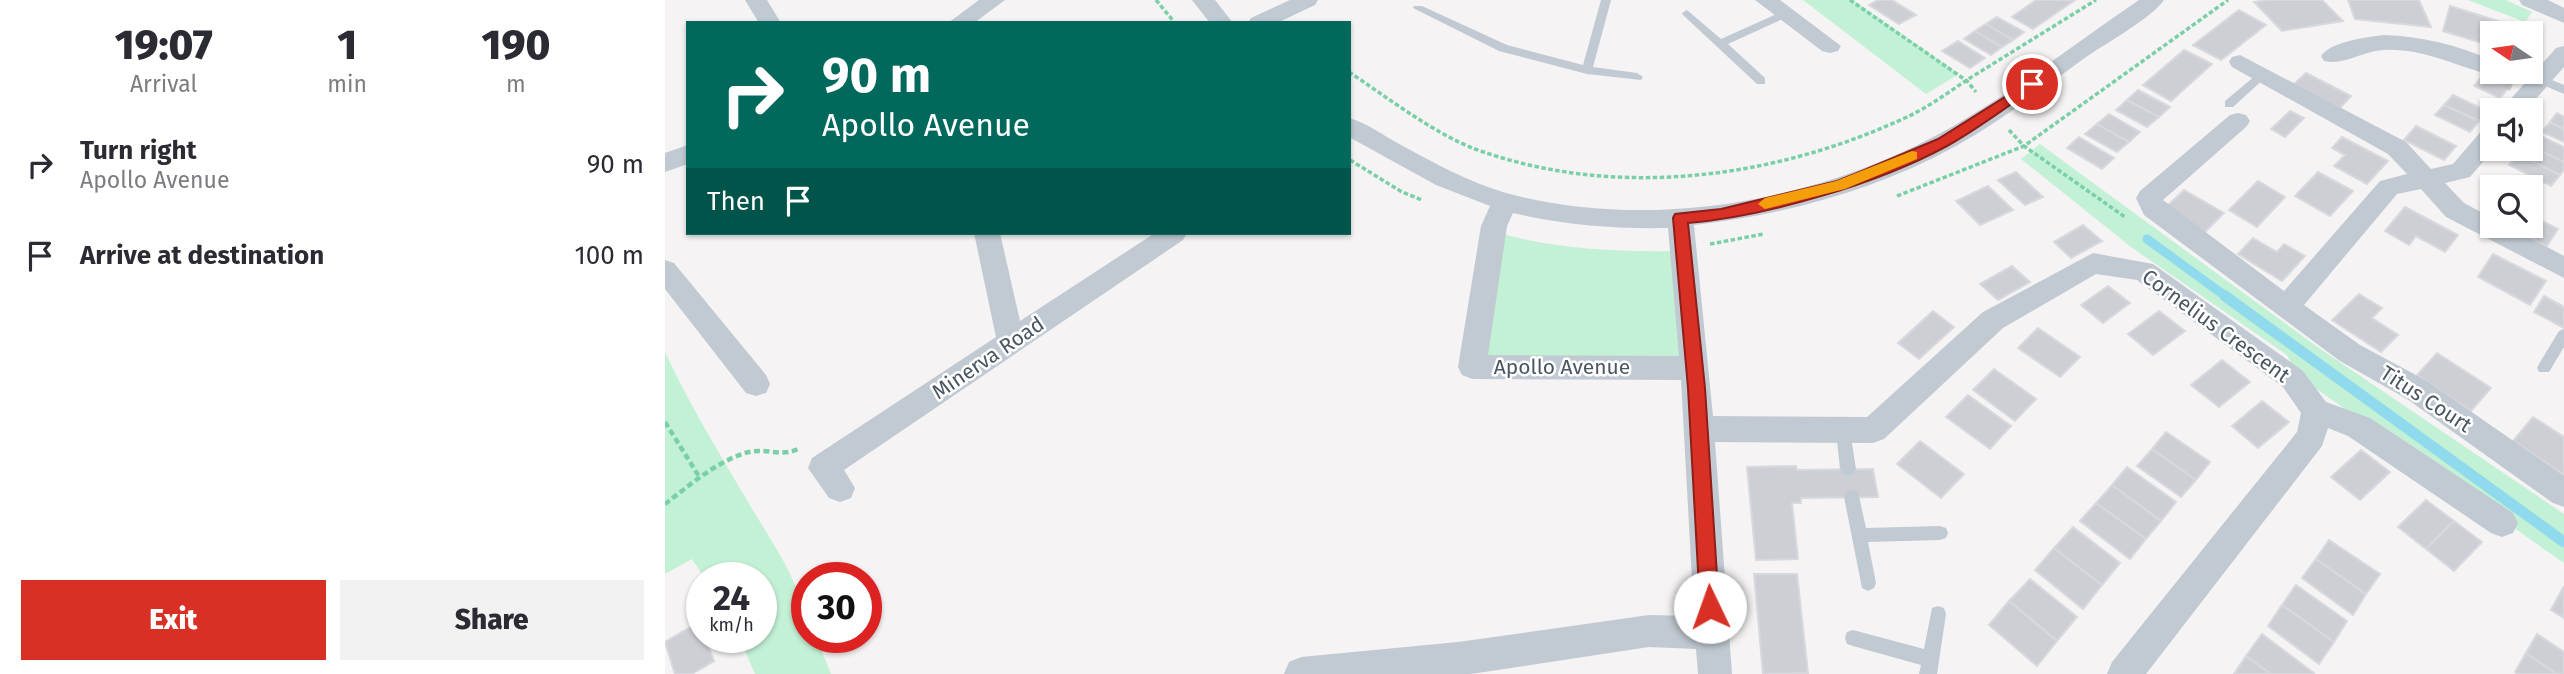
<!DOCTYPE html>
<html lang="en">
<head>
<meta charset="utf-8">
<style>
  body { margin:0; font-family:"Fira Sans",sans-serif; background:#f2f2f3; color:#2b2b33; height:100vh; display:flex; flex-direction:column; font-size:26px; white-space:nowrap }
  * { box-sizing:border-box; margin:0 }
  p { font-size:23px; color:#7c7c81 }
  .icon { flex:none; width:38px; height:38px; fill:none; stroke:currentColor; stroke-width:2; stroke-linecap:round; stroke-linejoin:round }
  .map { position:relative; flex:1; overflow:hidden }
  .side { display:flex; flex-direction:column; background:#fff; width:665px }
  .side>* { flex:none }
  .hud { position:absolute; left:21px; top:21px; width:665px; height:214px; border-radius:0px; box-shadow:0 2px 5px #0004; background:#00695c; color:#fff; overflow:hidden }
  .needle { width:46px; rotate:283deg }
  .tools { position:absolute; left:1815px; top:21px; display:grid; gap:14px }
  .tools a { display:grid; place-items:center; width:63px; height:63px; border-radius:0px; background:#fff; box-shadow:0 2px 5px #0004; font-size:35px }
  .speed { position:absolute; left:21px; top:562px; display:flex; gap:14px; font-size:35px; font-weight:700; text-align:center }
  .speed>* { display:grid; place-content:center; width:91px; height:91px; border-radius:50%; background:#fff; box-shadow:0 2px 5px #0004; line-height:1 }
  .speed small { font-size:18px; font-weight:400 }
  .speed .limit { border:10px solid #d22; background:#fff; color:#111 }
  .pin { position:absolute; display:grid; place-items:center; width:60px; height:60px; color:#fff; margin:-30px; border:4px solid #fff; border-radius:50%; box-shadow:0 2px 7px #0007 }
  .me { position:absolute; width:77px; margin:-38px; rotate:357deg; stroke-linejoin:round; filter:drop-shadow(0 0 5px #0008) }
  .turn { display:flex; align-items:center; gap:24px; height:147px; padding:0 21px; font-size:32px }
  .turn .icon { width:91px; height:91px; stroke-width:2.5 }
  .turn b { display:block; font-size:49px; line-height:60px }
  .then { display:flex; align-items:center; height:66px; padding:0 21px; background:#0003; gap:14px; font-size:26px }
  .eta { display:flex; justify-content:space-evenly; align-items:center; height:119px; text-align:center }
  .eta b { font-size:42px; font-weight:800; line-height:49px }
  .action { display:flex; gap:14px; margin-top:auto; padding:14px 21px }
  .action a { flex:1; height:80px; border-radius:0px; background:#d93025; color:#fff; font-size:28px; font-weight:800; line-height:80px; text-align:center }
  .action a+a { background:#f2f2f3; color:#2b2b33 }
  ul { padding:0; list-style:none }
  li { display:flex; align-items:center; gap:21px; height:91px; padding:0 21px }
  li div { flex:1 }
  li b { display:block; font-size:26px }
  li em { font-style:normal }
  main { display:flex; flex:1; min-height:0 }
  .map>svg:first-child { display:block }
  .green { fill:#c3f1d5 }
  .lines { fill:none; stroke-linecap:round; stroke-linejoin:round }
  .stream-far1 { stroke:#90daee; stroke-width:9 }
  .stream { stroke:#90daee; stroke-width:11 }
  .building { fill:#cdcfd5; stroke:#d7d9de; stroke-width:2 }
  .street-tunnel { stroke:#caccce; stroke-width:24; stroke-dasharray:24 12; stroke-linecap:butt }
  .path-far1 { stroke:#7ad0a6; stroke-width:3.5; stroke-dasharray:4.5 2.5; stroke-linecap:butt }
  .path { stroke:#7ad0a6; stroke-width:4.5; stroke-dasharray:6 3.5; stroke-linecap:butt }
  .lane { fill:#c1cad2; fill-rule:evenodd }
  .street { fill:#c1cad2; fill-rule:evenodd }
  .route { fill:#d93025; stroke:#8d1f18; stroke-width:2 }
  .slow { fill:#f59e0b }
  .labels { text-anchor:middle; stroke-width:5; stroke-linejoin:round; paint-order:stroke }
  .street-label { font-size:21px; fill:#4a5661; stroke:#fff }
</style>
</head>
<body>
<main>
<section class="side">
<div class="eta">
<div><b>19:07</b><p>Arrival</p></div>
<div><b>1</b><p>min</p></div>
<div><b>190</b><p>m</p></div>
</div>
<ul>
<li><svg class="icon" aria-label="right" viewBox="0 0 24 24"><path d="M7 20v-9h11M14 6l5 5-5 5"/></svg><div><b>Turn right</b><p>Apollo Avenue</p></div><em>90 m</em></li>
<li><svg class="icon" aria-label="arrive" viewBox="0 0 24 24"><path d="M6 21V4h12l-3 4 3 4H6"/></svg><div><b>Arrive at destination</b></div><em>100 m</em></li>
</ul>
<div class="action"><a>Exit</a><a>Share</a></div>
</section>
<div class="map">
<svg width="1899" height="674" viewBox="0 0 1899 674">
  <rect width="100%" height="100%" fill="#f5f3f3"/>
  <path class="green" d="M1138 0H1188L1294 74 1261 94Z
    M1803 0H1841L1867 12 1860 22Z
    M1375 144 1651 346 1899 514V563L1633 376 1622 355 1466 247 1356 159Z
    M833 233C892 249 950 252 1011 251L1021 364 818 361Z
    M0 352C23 402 52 449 80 497 104 539 142 587 142 637H151L166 674H90L74 637H96V578L39 577 27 559 0 574Z"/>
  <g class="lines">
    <path class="stream-far1" d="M1482 239 1563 298"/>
    <path class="stream" d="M1560 296 1899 542"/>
  </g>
  <path class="building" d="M1213 0H1227L1251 15 1234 24 1204 5Z
    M1371 0H1410L1368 29 1347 17Z
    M1604 0H1657L1678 21 1617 31 1589 2Z
    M1683 0H1754L1766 27 1690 19Z
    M1785 6 1861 30 1860 33H1827V46L1778 31Z
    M1574 10 1601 25 1556 60 1528 45Z
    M1332 17 1359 32 1348 40 1321 24Z
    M1321 24 1348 40 1337 47 1310 31Z
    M1310 31 1337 47 1326 55 1299 39Z
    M1293 41 1320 58 1305 68 1277 51Z
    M1519 50 1547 64 1506 101 1478 85Z
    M1827 65V72H1856L1835 98 1809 86Z
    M1641 73 1686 96 1675 108 1629 84Z
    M1473 90 1505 107 1494 117 1462 100Z
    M1788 95 1822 111 1814 121 1779 105Z
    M1462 100 1494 117 1482 127 1451 110Z
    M1779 105 1814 121 1805 132 1770 115Z
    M1625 111 1639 118 1620 137 1606 129Z
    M1892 113 1899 117V129L1885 122Z
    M1444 114 1475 132 1464 142 1432 124Z
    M1885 122 1899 129V142L1877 132Z
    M1432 124 1464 142 1452 152 1420 134Z
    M1751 126 1791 146 1779 160 1739 140Z
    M1870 133 1899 147V162L1866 146V139Z
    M1414 137 1449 158 1437 169 1402 148Z
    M1677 137 1723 161 1702 184 1669 166 1680 155 1667 148Z
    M1866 146 1899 162V170L1895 175 1853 154 1857 149H1866Z
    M1853 154 1895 175 1886 186 1844 165Z
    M1351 172 1378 197 1360 205 1333 180Z
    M1653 172 1688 191 1665 216 1630 196Z
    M1593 181 1620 197 1592 227 1564 210Z
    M1323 186 1348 210 1315 225 1291 201Z
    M1519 190 1559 213 1538 234 1498 210Z
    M1866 203 1875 208 1869 217 1893 229 1882 246 1841 226H1866Z
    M1740 207 1793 235 1780 252 1751 236 1744 245 1720 231Z
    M1418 225 1437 241 1406 258 1389 242Z
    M1588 238 1612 252 1619 244 1640 256 1617 281 1573 254Z
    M1828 254 1881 281 1865 305 1813 277Z
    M1347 266 1365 282 1333 300 1315 284Z
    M1443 286 1465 303 1438 323 1416 305Z
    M1694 294 1717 308 1707 318 1733 335 1716 352 1667 320Z
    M1879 296 1899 307V328L1869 312Z
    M1268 311 1289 327 1254 359 1233 343Z
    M1494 311 1520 331 1488 355 1463 334Z
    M1373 328 1415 357 1395 377 1353 348Z
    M1772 353 1826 388 1806 411 1752 375Z
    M1557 360 1585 382 1554 407 1526 385Z
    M1329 369 1371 399 1350 421 1308 390Z
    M1303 395 1346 426 1325 449 1281 417Z
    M1597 401 1624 422 1593 448 1567 426Z
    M1868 417 1899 437V475L1848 441Z
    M1501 432 1545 462 1531 480 1487 449Z
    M1255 441 1299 474 1276 498 1232 464Z
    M1487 449 1531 480 1516 497 1472 466Z
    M1696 450 1725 472 1695 500 1666 477Z
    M1131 466 1132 470 1208 469 1213 497 1136 498V503H1127L1133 559 1091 560 1082 467Z
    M1462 467 1511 502 1496 521 1447 485Z
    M1447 485 1496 521 1481 539 1431 503Z
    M1761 500 1789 521 1761 549 1733 527Z
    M1431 503 1481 539 1465 559 1415 521Z
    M1789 521 1817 542 1789 571 1761 549Z
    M1408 527 1455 563 1437 585 1389 548Z
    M1664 540 1715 574 1701 594 1651 559Z
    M1389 548 1437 585 1418 609 1370 570Z
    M1651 559 1701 594 1688 615 1637 578Z
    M1089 574H1132L1143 673 1098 674Z
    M1365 579 1412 617 1392 641 1344 601Z
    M1631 585 1682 621 1669 642 1617 605Z
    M1899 586V618L1886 610Z
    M1344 601 1392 641 1372 666 1324 625Z
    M1617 605 1669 642 1654 664 1603 626Z
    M34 622 37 637H40L49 661 27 674H10L0 642Z
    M1597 634 1649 673 1648 674H1606L1581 656Z
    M1872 634 1899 652V674H1892L1861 653Z
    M1861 653 1892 674H1852L1850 672Z
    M1581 656 1606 674H1569Z"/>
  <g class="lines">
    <path class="street-tunnel" d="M1833 72 1850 80"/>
    <path class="path-far1" d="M491 0 510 23
      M1185 0 1302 81 1311 92
      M684 72C720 96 770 134 810 149 950 200 1109 179 1242 117 1264 107 1285 91 1305 78 1347 52 1389 26 1431 0
      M1344 130 1359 146 1460 217
      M685 160 737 192 757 200
      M1232 196 1359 146 1563 0
      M1045 244 1099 234"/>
    <path class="path" d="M0 422 35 478
      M0 504C25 485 53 460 84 452 101 448 116 457 133 449"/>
    <path class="lane" d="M936 0H946L928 67 972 73 978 77 976 80 922 74 834 51 748 8 749 6H757L842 45 918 65Z
      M1022 10 1056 39 1116 12H1124V16L1063 44 1100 78V84H1092L1018 15 1017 13Z
      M1597 70 1603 74 1601 77 1568 107H1560V101Z
      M1875 75 1899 85V94L1871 82V76Z
      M1899 329V347L1884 372H1874L1872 368 1874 364 1894 331Z
      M1178 425 1183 426 1185 431 1191 469 1188 474 1183 476 1178 474 1175 469 1171 431 1173 426Z
      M1187 490 1193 492 1201 528 1275 526 1281 528 1283 533 1281 538 1275 540 1203 542 1211 583 1209 588 1203 591 1197 588 1179 497 1181 492Z
      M1273 606 1279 608 1281 614 1272 674H1254L1256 665 1188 646 1182 644 1180 638 1182 632 1188 630 1259 649 1267 608Z"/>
    <path class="street" d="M80 0H102L116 23H94Z
      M314 0H340L309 23H283Z
      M527 0H550L568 23H545Z
      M625 0H653L650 5 612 23H583L586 18Z
      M1090 0H1115L1176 46 1173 51 1165 53 1157 51Z
      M1474 0H1499C1488 17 1440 44 1421 57 1378 88 1335 122 1289 147 1209 191 1118 215 1029 225L1048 416 1202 417 1318 312 1428 253 1488 264 1638 371 1661 402 1705 418 1848 513 1853 523 1848 533 1837 537 1826 533 1683 436 1663 428 1657 446 1481 674H1442L1447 662 1632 432 1636 413 1618 387 1472 280 1431 274 1338 328 1219 439 1208 443 1050 442 1067 674H1033L1031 649 984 647 806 674H619L624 662 636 657 793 642 984 615 1029 616 1016 380 807 379 797 375 793 367 816 226 825 206 771 185 684 137V118C702 123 719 136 736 145 769 163 804 182 841 193 981 231 1145 203 1272 135 1343 97 1407 45 1474 0ZM848 213C900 225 949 229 1003 228L1014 356 823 355 842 226Z
      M1854 0H1883L1899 8V23L1857 5Z
      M1718 35C1756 36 1792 45 1827 60V72H1834L1825 75C1788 65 1758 48 1718 50 1698 51 1678 66 1659 61L1656 56C1665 42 1702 37 1718 35Z
      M1899 46V67L1861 110H1836L1891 48Z
      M1575 55 1741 142 1766 169 1788 164 1818 129 1827 127 1829 149 1805 177 1780 183 1799 203 1827 218V226H1842L1899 256V278L1781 217 1756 189 1732 194 1639 305 1695 345 1762 381 1899 476V507L1888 503 1742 399 1675 361 1479 215 1471 198 1475 191 1565 115 1573 113 1581 115 1585 121 1581 127 1498 200 1619 291 1715 181 1742 174 1723 154 1567 67 1564 62 1567 57Z
      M23 145V164L0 172V153Z
      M309 233H335L355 321 490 233H522L518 240 179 470 190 488 186 498 175 502 164 498 143 468 147 458 331 337Z
      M0 260 9 263 101 375 105 384 101 393 91 396 81 393 0 289Z"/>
  </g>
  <path class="route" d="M1367 80 1373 84 1372 87C1342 106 1313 129 1282 146 1212 184 1102 216 1023 223L1040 388 1054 607 1051 614 1045 616 1038 614 1035 607 1023 388 1008 218 1010 214 1056 209 1172 181 1197 171 1273 139Z"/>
  <path class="slow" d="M1247 151 1252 152V159L1180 189 1100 209 1093 204 1100 198 1171 181Z"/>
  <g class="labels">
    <g class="street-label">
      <text transform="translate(1551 326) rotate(36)" y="7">Cornelius Crescent</text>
      <text transform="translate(323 358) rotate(-34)" y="7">Minerva Road</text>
      <text x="897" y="374">Apollo Avenue</text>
      <text transform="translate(1761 399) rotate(33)" y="7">Titus Court</text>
    </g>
  </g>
</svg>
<div class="tools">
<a><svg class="needle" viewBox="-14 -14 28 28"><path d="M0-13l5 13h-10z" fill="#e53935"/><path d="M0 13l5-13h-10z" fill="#7c7c81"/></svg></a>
<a><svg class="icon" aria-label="sound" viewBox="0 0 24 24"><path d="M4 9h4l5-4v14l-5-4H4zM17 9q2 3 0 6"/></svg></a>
<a><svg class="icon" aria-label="search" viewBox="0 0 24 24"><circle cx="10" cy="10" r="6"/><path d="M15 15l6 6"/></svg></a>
</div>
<div class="speed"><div>24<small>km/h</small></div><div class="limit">30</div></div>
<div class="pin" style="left:1367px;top:84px;background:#d93025"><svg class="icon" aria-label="arrive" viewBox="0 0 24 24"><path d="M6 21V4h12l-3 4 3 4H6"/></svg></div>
<svg class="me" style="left:1045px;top:607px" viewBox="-20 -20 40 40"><circle r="19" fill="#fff"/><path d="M0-13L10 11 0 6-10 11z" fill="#d93025"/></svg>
<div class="hud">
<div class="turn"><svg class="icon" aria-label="right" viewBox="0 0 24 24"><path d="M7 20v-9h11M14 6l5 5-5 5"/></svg><div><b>90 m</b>Apollo Avenue</div></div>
<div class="then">Then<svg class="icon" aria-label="arrive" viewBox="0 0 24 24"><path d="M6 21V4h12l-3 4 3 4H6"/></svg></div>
</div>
</div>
</main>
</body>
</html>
